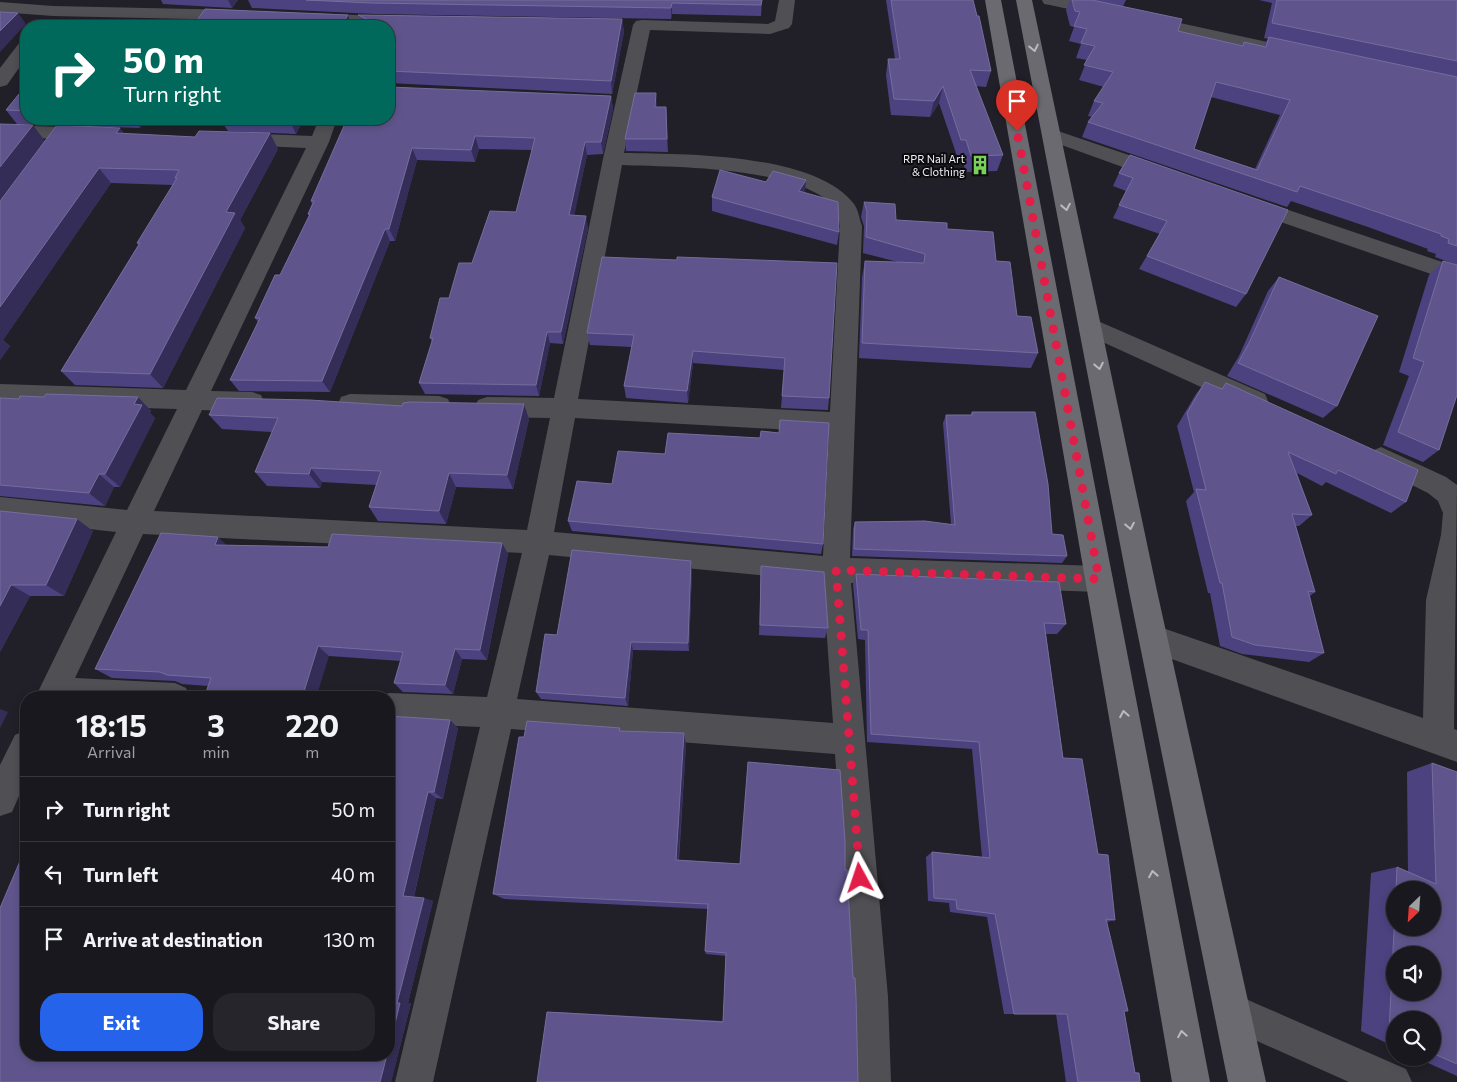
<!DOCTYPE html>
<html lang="en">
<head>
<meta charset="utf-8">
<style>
  body { margin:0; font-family:Commissioner,sans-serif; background:#26252b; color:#f1f3f6; height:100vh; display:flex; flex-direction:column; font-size:19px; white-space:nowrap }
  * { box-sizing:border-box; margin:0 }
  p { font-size:16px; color:#9fa0a4 }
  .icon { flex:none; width:28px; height:28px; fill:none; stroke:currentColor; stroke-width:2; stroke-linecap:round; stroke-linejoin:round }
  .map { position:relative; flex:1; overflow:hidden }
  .drawer { position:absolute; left:20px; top:691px; width:375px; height:370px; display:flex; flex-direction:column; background:#19181e; border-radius:20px; box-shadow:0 2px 8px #0003,0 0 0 1px #37373c }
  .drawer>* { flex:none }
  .hud { position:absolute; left:20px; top:20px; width:375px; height:105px; border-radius:20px; box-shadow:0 2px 8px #0003,0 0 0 1px #37373c; background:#00695c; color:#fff; overflow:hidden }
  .needle { width:32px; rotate:205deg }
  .fabs { position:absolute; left:1386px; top:881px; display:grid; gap:10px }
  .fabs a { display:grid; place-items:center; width:55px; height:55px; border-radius:50%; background:#19181e; box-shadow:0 2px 8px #0003,0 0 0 1px #37373c; font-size:25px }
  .pin { position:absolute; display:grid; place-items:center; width:42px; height:42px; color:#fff; margin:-51px -21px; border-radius:50% 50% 50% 0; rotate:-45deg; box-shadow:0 0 5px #0007 }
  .pin .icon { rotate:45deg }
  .me { position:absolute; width:55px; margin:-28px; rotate:355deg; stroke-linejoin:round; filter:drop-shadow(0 0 4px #0008) }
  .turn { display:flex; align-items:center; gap:18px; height:105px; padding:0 20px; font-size:22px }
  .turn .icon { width:65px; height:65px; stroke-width:2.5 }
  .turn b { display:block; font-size:35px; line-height:42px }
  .eta { display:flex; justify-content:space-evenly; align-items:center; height:85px; text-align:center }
  .eta b { font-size:30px; font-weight:700; line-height:35px }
  .cta { display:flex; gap:10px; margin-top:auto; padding:10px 20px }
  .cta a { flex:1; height:58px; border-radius:20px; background:#2563eb; color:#fff; font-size:20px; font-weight:700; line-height:58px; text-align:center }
  .cta a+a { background:#26252b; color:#f1f3f6 }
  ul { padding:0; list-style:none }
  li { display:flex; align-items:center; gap:15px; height:65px; padding:0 20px; border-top:1px solid #37373c }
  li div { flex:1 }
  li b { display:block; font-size:19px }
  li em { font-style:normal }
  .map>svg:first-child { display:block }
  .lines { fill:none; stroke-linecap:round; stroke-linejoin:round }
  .street { fill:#505054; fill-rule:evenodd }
  .secondary { fill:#6a6a70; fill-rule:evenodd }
  .wall { fill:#4d4280; fill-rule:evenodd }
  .shaded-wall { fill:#342d57 }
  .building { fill:#5f558c; stroke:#756d9c; fill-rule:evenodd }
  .oneway { stroke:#bababf }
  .route { stroke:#e11d48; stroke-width:9; stroke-dasharray:0 16.2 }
  .labels { text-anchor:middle; stroke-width:4; stroke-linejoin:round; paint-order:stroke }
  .far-poi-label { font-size:11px; fill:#efeff4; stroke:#0b0b0e; text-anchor:end }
</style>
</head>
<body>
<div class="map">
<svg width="1457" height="1082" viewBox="0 0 1457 1082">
  <rect width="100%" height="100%" fill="#212028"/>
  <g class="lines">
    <path class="street" d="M779 0H795L792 24 789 28 770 34 650 30 624 153C684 154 815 153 854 204 859 211 859 219 862 226L850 558 1099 566 1109 570 1113 579 1109 588 1099 592 851 583 888 997 891 1082H853L852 997 835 754 511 729 433 1082H395L480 727 389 723V698H378L389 693 487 697 522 553 143 534 75 678 175 683 186 688 190 698H35L116 532 0 519V497L127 510 177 409 0 404V384L186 390 306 148 236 145 229 143 226 139 229 135 236 133 312 136 319 119H337L329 142 211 391 252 392 261 395 264 402 261 409 252 412 202 410 154 511 527 530 550 418 487 417 478 414 475 407 478 400 487 397 554 398 603 159 633 25 636 21 642 20 768 24 775 21ZM622 165C671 167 808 166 837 211 839 215 839 222 840 226L830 412 578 399ZM575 418 829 432 823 556 554 532ZM549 555 823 581 833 723 517 699Z
      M1042 0H1074L1300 49 1306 50 1309 54 1306 58 1300 59 1050 5 1044 4Z
      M0 2 53 6 238 10 244 11 247 15 244 19 238 20 53 16 0 12Z
      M313 13 375 16 381 17 384 21 381 26 307 22 304 18 307 14Z
      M26 41V58L7 85 0 87V68L20 42Z
      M0 125 63 127 70 129 73 133 70 137 63 139 0 137Z
      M1052 129 1167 168 1170 173 1167 178 1160 179 1153 178 1045 139 1042 135 1045 131Z
      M1250 197 1457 267V283L1243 209 1240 204 1243 199Z
      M1091 318 1265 394 1268 401 1265 408 1256 411 1247 408 1083 333 1079 327 1083 321Z
      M350 394 439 396 448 399 451 406 448 413 439 416 350 414 341 411 338 404 341 397Z
      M1381 447 1446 477 1457 485 1454 729 1457 730V762L1144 649 1139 639 1144 629 1154 625 1423 718 1426 600 1441 535 1443 513 1438 501 1428 493 1372 465 1368 458 1372 451Z
      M26 730V780L12 812 0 816V765L15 735Z
      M1232 993 1406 1069 1412 1082H1349L1219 1024 1214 1011 1219 998Z"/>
    <path class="secondary" d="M985 0H1001L1210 1082H1172Z
      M1016 0H1032L1157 591 1266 1082H1228L1129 591Z"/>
  </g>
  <path class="wall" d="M161 0H238L232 8 163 4Z
    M248 0H762L761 16 672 14 671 19 375 14 252 8Z
    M886 0H973L991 71 986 87 976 86 1003 155 997 171 966 172 961 156H957L939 103 930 117 891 115 886 75 888 59H895Z
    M1070 0H1126L1123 6 1178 31 1242 45 1244 42 1263 46 1268 39 1264 38 1272 3 1259 0H1457V265L1435 257 1436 254 1427 251 1428 249 1368 227 1291 201 1287 207 1082 137 1088 122 1092 117 1088 116 1094 101 1104 87 1079 80 1087 60 1076 58 1081 44 1069 41 1074 27 1070 26 1066 10ZM1211 97 1280 115 1255 169 1194 149Z
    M358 15 622 19 624 32 612 94 389 83V26H362Z
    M26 94V119H146L140 128 17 124 6 110Z
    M611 96 613 109 603 154 587 155 574 215 588 228 563 344 550 343 539 396 425 394 419 383 432 342 430 338 449 298 472 263 516 212 532 150 479 149 475 162 417 160 395 241H390L330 392 239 391 230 380 258 322 255 318 280 275 309 216 308 214 312 204 311 201 347 119Z
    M657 107H666L668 152 626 151 625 139Z
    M220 119H304L296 134 228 131Z
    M120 128 124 134 278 149 240 220 245 228 163 388 75 385 61 371 138 245 137 243 173 185 111 183 3 340 10 346 0 360V201Z
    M1130 155 1246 294 1236 307 1139 269 1160 234 1113 218 1126 191 1113 186 1119 173Z
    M805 193 839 232 837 245 712 211V197Z
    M864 202 896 220 947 229 996 261 1017 316 1038 353 1031 368 859 358 862 277 865 261 898 262 863 253 864 226 861 217Z
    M677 260 829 398 828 410 781 408 784 370 693 363 688 403 626 398 624 386 632 347 590 345 587 333Z
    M1443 261 1439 450 1423 462 1383 445 1409 376 1399 372 1429 275Z
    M1279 277 1337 406 1323 418 1227 376 1239 356 1268 291Z
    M1205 382 1221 389 1226 383 1406 502 1391 513 1326 482 1322 486 1297 473 1312 515 1299 526H1296L1315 592 1310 596 1324 653 1309 662 1242 654 1220 646 1210 593H1208L1186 501 1194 492 1177 426 1196 394Z
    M44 397H138L151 411 150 413 155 418 120 487H114L105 506 0 496V398L19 399Z
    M972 412 1067 556 1062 563 852 556 853 529 855 522 951 524 943 423 946 415H971Z
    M209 415 529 419 513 489 456 487 446 524 378 521 369 507 376 485 322 482 320 488 267 486 255 472 272 432 222 429Z
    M0 511 93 531 64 596H30L0 652Z
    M568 521 823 544 821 554 572 531Z
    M502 543 508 554 487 660 462 659 453 694 403 692 394 683 401 661 329 656 208 686 182 684 175 681 112 678 95 669 227 545 328 547Z
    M761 566 828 628 825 638 759 635Z
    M692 570 689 651 633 650 628 706 541 699 536 692 557 635Z
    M856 574 1066 624 1057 634H1046L1063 758 1098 854 1115 920 1107 922 1135 1072 1139 1073 1140 1082H1066L1056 1014H1004L987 917 950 912 949 903 928 901 926 857 932 852 982 857 972 749 867 742 865 640 858 639 853 585Z
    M389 716 458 728 443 799 436 798 414 897 433 901 408 1003H411L391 1082H0L26 1055H389Z
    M620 728 621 731 684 733 686 745 679 860 845 870 858 1082 547 1012H556L723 1021 726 956 706 954 705 951 708 909 504 899 493 894 524 737Z
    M1432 763 1457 772V1076L1417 1058H1432V1020H1395V1047L1361 1031 1371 873 1397 867 1408 872 1407 772ZM1395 890H1432L1395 928Z"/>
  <path class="shaded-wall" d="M228 0H238L232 8Z
    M672 3V14L671 19V8Z
    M18 13 26 24 0 52V31Z
    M348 15 352 26H341Z
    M622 19 624 32 612 94 611 81Z
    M943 86 939 103 930 117 934 101Z
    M656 93 657 106 656 120 655 107Z
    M611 96 613 109 603 154 601 142Z
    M666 107 667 120 668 152 667 139Z
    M134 119H146L140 128Z
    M291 119H304L296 134 290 121Z
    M33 125 45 141 0 200V167Z
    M120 128 131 143 116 133Z
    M270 133 278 149 240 220 245 228 163 388 150 374 226 212Z
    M475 136 479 149 475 162 471 150Z
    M585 142 587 155 572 227 569 215Z
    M412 148 417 160 395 241 389 229Z
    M99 168 111 183 3 340 10 346 0 360V307Z
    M806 180 805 193 799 191Z
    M586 216 588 228 563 344 561 332Z
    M385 229 390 241 330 392 322 381Z
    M547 332 550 343 539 396 536 385Z
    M693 351V363L688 403 687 391Z
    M138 397 151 411 150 413 155 418 120 487 105 474 134 404Z
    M524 404 529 419 513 489 507 475Z
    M311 468 322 482 320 488 309 474Z
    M449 473 456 487 446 524 439 511Z
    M99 474 114 487 105 506 89 493Z
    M77 519 93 531 64 596 46 585Z
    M218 537 231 549 215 545Z
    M502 543 508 554 487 660 480 650Z
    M691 561 692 570 689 651 688 643Z
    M11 585 30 596 0 652V606Z
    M631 642 633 650 628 706 625 698Z
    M318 646 329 656 316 698H302Z
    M455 649 462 659 453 694 445 685Z
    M0 709 8 712 0 728Z
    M450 720 458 728 443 799 434 792Z
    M684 733 686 745 678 866 676 860Z
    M428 792 436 798 413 900 403 896Z
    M424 898 433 901 408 1003H397Z
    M400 1003H411L391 1082H380L387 1055H389V1048Z"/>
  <path class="building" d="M306 0H762L761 5 672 3 671 8 371 3Z
    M891 0H973L977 16H979L991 71 970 70 1003 155 971 156 966 140H961L943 86 934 101 894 99 888 59H900Z
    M1072 0H1092L1182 19 1178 31 1243 46 1244 42 1266 47 1269 37 1457 77V246L1448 243 1449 239 1441 236V234L1380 213 1300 186 1297 192 1088 122 1103 103 1094 101 1113 72 1084 65 1095 46 1081 43 1087 29 1074 26 1080 12 1075 11ZM1216 82 1290 100 1257 170 1194 149Z
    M1277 0H1457V61L1272 23Z
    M205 9 348 15 341 26H193Z
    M0 12 18 13 0 31Z
    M358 15 622 19 611 81 389 71V26H381Z
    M389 87 611 96 601 142H585L569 215 586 216 561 332H547L536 385 419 383 433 338H430L440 298H449L459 263H472L490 211 516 212 535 138 475 136 471 150 412 148 389 229H385L322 381 230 380 260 318H255L275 275H280L310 214H308L314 201H311L347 119H389Z
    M635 93H656L655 107H666L667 139H625Z
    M19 94H26V111L6 110Z
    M229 119H291L290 121Z
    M0 124 33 125 0 167Z
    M57 125 120 128 116 133 195 137 199 131 270 133 226 212 235 213 150 374 61 371 140 243H137L177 178H175L179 170 99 168 0 307V201Z
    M1130 155 1288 210 1246 294 1147 256 1167 221 1119 205 1133 178 1119 173Z
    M720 170 766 182 773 171 806 180 799 191 838 202 839 232 712 197Z
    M864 202 895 204 896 220 947 223V229L993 232 996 261 1010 262 1017 316 1031 317 1038 353 862 343 865 261 924 263 925 254 866 237 867 211Z
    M602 257 677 260V257L837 263 829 398 782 396 785 358 693 351 687 391 624 386 634 335 587 333Z
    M1443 261 1457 265V395L1439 450 1398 432 1424 362 1413 358Z
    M1279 277 1378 316 1337 406 1238 363 1249 343Z
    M1205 382 1222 389 1226 383 1418 470 1406 502 1338 470 1336 474 1288 452 1312 515 1292 514 1315 592 1308 591 1324 653 1255 645 1232 637 1222 583H1220L1196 489 1206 490 1187 413Z
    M46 394 138 397 134 404 142 405 105 474H99L89 493 0 485V398L19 399 20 396 44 397Z
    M217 398 310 400 402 406 403 403 410 402 524 404 507 475 449 473 439 511 369 507 381 471 311 468 309 474 255 472 278 418 209 415Z
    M972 412H1035L1048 484 1052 534 1063 535 1067 556 854 549 855 522 925 521 955 525 946 415H972Z
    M780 420 829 423 823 544 568 521 577 481 612 484 618 451 665 454 668 433 760 438 761 431 779 433Z
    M0 511 77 519 46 585H11L0 606Z
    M161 533 218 537 215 545 328 547 332 534 502 543 480 650 455 649 445 685 394 683 403 652 318 646 302 698H204L211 678 167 675 160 672 95 669Z
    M572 550 691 561 688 643 631 642 625 698 536 692 545 634 557 635Z
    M761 566 824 572 828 628 760 625Z
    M856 574 1059 582 1066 624 1044 623 1063 758 1082 759 1098 854 1108 855 1115 920 1106 919 1128 1011H1124L1135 1073H1139L1140 1082H1078L1067 1014H1014L995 914 957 909 956 900 934 898 932 852 990 858 979 742 871 734 868 630H861Z
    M389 716 450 720 434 792H428L403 896 424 898 397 1003H400L389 1048Z
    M527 721 620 728 619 731 684 733 676 860 740 864 748 762 840 770 845 841V870H847L853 978H855L856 997 858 1082H537L547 1012 723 1022 726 953 705 951 708 904 493 894 519 737H524Z
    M1432 763 1457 772V1064L1432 1053V1020H1395V1035L1389 1032 1395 911V928H1432V890H1396L1397 867 1436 884ZM1395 955H1432V992H1395Z
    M26 847V1055H387L380 1082H0V908Z"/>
  <defs><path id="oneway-chevron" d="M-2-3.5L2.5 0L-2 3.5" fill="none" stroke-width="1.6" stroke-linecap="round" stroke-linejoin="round" transform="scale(1.25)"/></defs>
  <g class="oneway">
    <use href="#oneway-chevron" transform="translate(1034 48) rotate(78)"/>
    <use href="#oneway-chevron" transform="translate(1066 207) rotate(79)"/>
    <use href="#oneway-chevron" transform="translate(1099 366) rotate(79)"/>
    <use href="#oneway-chevron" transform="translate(1130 526) rotate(79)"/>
    <use href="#oneway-chevron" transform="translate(1124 714) rotate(-100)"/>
    <use href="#oneway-chevron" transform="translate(1153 874) rotate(-100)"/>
    <use href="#oneway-chevron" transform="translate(1182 1034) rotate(-100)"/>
  </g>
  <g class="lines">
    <path class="route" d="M860 878 836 570 1099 579 1017 131"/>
  </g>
  <defs>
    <symbol id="building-bare" viewBox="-9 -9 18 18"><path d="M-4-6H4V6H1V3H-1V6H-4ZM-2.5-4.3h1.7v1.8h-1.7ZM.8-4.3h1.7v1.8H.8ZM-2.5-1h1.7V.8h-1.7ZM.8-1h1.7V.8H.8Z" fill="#78d158" stroke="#0b0b0e" stroke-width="2.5" paint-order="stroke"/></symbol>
  </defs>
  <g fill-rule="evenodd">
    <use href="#building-bare" x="966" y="151" width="28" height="28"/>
  </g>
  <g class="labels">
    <g class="far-poi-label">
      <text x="965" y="163">RPR Nail Art<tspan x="965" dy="13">&amp; Clothing</tspan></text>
    </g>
  </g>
</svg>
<div class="fabs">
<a><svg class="needle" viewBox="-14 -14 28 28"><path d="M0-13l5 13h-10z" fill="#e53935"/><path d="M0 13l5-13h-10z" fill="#9fa0a4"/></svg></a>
<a><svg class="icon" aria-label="sound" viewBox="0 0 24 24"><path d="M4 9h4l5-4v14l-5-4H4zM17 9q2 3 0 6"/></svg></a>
<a><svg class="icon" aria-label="search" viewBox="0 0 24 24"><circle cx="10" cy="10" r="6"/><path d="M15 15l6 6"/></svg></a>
</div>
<div class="pin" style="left:1017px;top:131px;background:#d93025"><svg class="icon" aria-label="arrive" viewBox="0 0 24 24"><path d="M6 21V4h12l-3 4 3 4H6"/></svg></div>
<svg class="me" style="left:860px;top:878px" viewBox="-20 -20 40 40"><path d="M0-17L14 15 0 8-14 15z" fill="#e11d48" stroke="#fff" stroke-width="4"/></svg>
<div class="hud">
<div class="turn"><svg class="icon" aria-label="right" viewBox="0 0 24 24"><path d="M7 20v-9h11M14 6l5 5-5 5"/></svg><div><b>50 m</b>Turn right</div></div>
</div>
<section class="drawer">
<div class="eta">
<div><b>18:15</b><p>Arrival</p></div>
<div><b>3</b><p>min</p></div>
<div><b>220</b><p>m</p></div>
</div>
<ul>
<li><svg class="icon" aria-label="right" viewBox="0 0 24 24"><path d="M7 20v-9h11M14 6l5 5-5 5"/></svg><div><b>Turn right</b></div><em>50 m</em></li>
<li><svg class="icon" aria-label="left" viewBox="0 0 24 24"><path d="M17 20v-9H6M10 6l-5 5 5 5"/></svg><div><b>Turn left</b></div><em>40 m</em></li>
<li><svg class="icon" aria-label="arrive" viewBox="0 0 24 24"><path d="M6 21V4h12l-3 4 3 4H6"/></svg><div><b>Arrive at destination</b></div><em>130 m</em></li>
</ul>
<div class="cta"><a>Exit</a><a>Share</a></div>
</section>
</div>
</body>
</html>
